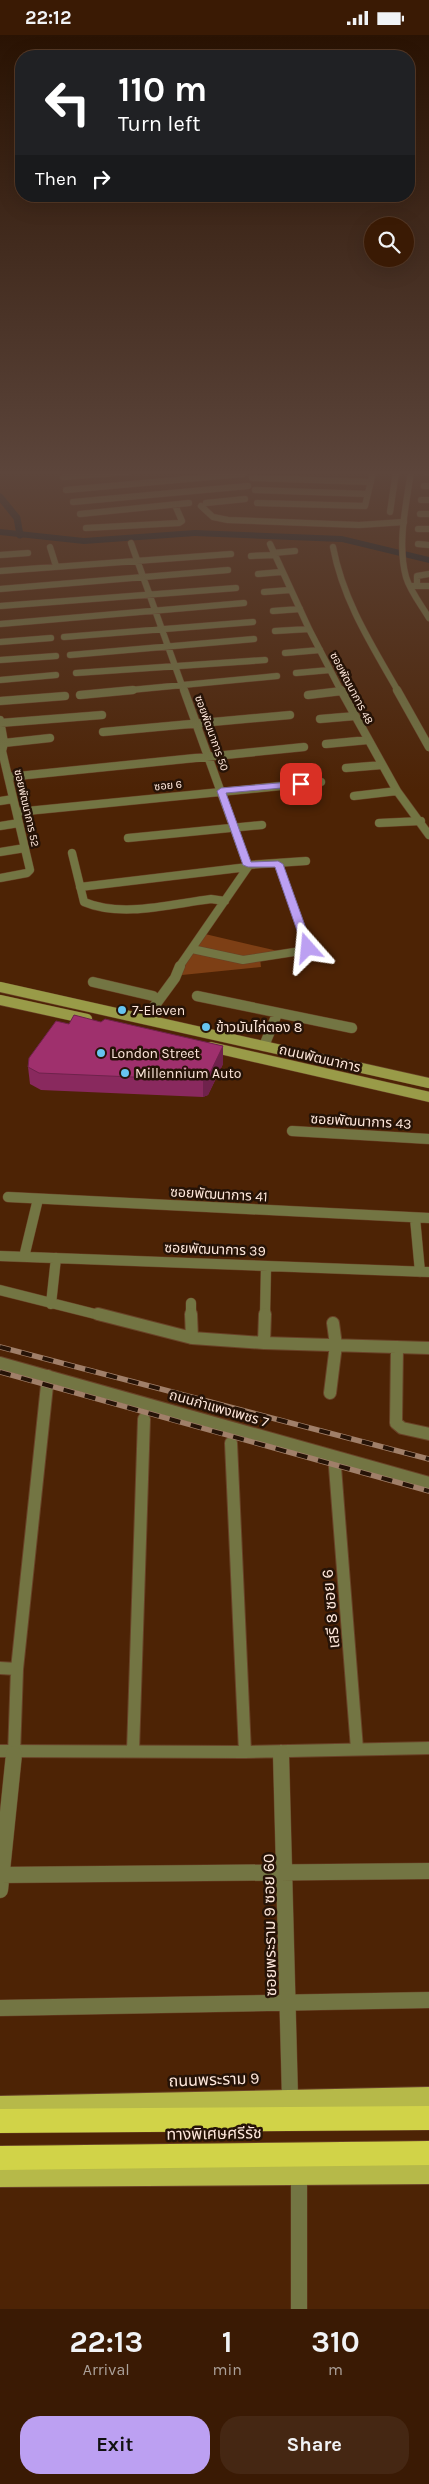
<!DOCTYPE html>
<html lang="en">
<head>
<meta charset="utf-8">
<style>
  body { margin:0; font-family:Karla,"Noto Sans Thai",sans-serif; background:#452713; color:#f1f3f6; height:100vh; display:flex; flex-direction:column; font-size:19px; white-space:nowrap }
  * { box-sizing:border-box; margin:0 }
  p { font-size:16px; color:#aba19a }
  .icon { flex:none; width:28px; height:28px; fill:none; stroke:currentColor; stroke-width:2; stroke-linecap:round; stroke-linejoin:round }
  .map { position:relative; height:2274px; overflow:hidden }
  .sheet { display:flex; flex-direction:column; background:#3a1a04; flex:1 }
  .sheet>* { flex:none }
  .banner { position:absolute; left:15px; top:15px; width:400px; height:152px; border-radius:20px; box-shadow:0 5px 20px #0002,0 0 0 1px #543826; background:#202124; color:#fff; overflow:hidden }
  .controls { position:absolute; left:364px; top:182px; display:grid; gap:10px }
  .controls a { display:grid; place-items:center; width:50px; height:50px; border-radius:50%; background:#3a1a04; box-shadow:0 5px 20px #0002,0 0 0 1px #543826; font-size:25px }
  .pin { position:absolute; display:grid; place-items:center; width:42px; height:42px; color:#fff; margin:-21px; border-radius:10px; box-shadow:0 2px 8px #0006 }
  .me { position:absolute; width:55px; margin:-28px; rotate:342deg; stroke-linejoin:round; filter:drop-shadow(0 0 4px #0008) }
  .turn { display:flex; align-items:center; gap:18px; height:105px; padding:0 20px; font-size:22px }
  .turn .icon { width:65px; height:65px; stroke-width:2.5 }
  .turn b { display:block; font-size:35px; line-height:42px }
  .then { display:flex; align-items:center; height:48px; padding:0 20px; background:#0003; gap:10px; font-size:19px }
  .eta { display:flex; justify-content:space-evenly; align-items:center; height:85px; text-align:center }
  .eta b { font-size:30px; font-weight:700; line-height:35px }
  .action { display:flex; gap:10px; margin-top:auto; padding:10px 20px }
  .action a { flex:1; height:58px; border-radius:20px; background:#bca0f2; color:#111; font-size:20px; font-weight:700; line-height:58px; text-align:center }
  .action a+a { background:#452713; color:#f1f3f6 }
  .status { display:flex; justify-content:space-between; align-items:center; height:35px; padding:0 25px; background:#3a1a04; direction:ltr }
  .status svg { height:14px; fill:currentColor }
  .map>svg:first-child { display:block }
  .green { fill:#7d3f15 }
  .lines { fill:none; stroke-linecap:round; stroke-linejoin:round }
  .canal { stroke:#041720; stroke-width:7 }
  .river { fill:#041720; fill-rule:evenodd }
  .minor-far4-casing { stroke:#694227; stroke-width:7 }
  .minor-far3-casing { stroke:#694227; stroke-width:9 }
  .minor-far2-casing { stroke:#694227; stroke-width:11 }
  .minor-far1-casing { stroke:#694227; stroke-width:14 }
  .minor-casing { stroke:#694227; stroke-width:17 }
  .tertiary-casing { stroke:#694227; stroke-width:7 }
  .secondary-casing { stroke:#694227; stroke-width:11 }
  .primary-casing { stroke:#694227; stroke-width:2 }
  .motorway-casing { stroke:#694227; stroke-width:1 }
  .minor-far4 { stroke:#737543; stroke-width:6 }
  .minor-far3 { stroke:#737543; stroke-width:8 }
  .minor-far2 { stroke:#737543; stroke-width:10 }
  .minor-far1 { stroke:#737543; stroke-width:12 }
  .minor { stroke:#737543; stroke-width:16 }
  .tertiary { stroke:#737543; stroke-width:6 }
  .secondary { stroke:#999b48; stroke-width:10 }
  .primary { fill:#b6b949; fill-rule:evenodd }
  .motorway { fill:#d1d348; fill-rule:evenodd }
  .rail-casing { stroke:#a07f69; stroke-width:5.5 }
  .rail { stroke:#261307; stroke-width:4; stroke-dasharray:11; stroke-linecap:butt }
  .wall { fill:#89295e }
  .shaded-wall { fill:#6f224c }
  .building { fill:#9f306d; stroke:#6f224c }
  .route { fill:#bca0f2; stroke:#7a689d }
  .poi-dot { fill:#67c4ef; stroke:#261307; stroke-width:2 }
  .labels { text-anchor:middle; stroke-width:5; stroke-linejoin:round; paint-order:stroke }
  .far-street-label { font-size:11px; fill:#fee7db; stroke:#261307 }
  .poi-label { font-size:14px; fill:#fee7db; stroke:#261307; text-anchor:start }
  .street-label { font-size:14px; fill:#fee7db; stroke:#261307 }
  .near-street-label { font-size:16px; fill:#fee7db; stroke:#261307 }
</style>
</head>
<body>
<div class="status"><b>22:12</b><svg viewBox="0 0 49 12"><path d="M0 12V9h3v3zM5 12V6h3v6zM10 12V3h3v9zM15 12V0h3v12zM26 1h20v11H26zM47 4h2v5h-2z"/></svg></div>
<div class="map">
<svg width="429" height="2274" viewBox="0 0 429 2274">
  <rect width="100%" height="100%" fill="#4d2305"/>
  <path class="green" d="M205 899 278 916 260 923 261 932 182 940 180 935Z"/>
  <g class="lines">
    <path class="canal" d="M0 462 17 483 20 500"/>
    <path class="river" d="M0 494 84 503 195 495 342 501 429 522V528L342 507 195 501 84 509 0 500Z"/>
    <defs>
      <path id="minor-far4" d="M426 438H429
        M63 442 128 437
        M252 443 371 447
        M424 451H429
        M66 455 243 439
        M255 455 368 459
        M421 465H429
        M73 467 248 451
        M206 468 245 464
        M257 468 365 471 373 437
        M201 471 213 482 228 485 359 490 404 487
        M390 477 396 437
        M80 479 189 468
        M420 479H429
        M86 493 179 488 182 486 175 470
        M418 494H429
        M131 508 184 656
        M270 509 309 594 341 656
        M418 509 429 510
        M50 512 56 531
        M333 512C343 565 371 609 398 656
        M273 518 295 516
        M0 520 28 518
        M251 521 274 520
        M0 536 231 519
        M258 539 281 537
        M411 551H429
        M417 551V541L429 539
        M0 554 228 535
        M264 557 290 555
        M0 571 236 553
        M273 576 300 574
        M0 589 244 568
        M275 596 309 594
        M64 602 253 587
        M0 607 51 603
        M285 618 320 615
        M70 620 254 604
        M0 625 56 621
        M76 638 265 625
        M296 638 330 635
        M0 645 56 640
        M120 656 277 641"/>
      <path id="minor-far3" d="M341 655 397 756 429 800
        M397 655 429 712
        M80 660 133 655
        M308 660 342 656
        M0 666 65 661
        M320 684 355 681
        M0 685 4 708 2 716 30 835 27 838 0 843
        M0 688 102 680
        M103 697 290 680
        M4 708 50 703
        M326 709 368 705
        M346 733 382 730
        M8 742 304 712
        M354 761 397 756
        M0 766 13 764
        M17 777 321 747
        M379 788 421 786
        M0 791 19 788
        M128 803 262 790
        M0 817 25 813
        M72 818 84 867C122 883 171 869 211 864L225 866
        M248 830 306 826
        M80 852 248 832
        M192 914 243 925 307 915 308 911 278 829
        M179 932 248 832 184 655"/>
      <path id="minor-far2" d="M93 947 153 961
        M197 961 352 993
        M145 984 175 943 180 931
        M264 1011 277 979
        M292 1096 429 1104
        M8 1162 429 1183
        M415 1183 420 1237
        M0 1221 429 1237
        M24 1222 38 1164
        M0 1255 103 1281
        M191 1268V1281
        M51 1269 56 1223
        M265 1281 266 1231"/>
      <path id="minor-far1" d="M98 1279 192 1303 264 1308 429 1313
        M191 1279 192 1303
        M264 1308 265 1279
        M397 1312 396 1388 402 1393 429 1399
        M0 1328 429 1448
        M330 1358 336 1310 333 1288
        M231 1408 245 1717
        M335 1432 357 1714
        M0 1633 17 1634
        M0 1716 245 1717 429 1713
        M133 1716 144 1384
        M281 1716V1720
        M14 1720 17 1634 48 1341"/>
      <path id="minor" d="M281 1719 290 2063
        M0 1840 429 1836
        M0 1855 14 1719
        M0 1973 429 1965
        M299 2141V2274"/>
      <path id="tertiary" d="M411 437C406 470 397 509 406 542 410 556 422 571 429 583"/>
      <path id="secondary" d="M0 952 429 1048
        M0 965 87 984
        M211 1012 429 1062"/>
      <path id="primary" d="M429 2052V2072L0 2081V2061Z
        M429 2129V2149L0 2152V2132Z"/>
      <path id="motorway" d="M429 2071V2095L0 2098V2074Z
        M429 2106V2130L0 2135V2111Z"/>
    </defs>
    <use href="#minor-far4" class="minor-far4-casing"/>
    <use href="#minor-far3" class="minor-far3-casing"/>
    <use href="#minor-far2" class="minor-far2-casing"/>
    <use href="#minor-far1" class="minor-far1-casing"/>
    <use href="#minor" class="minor-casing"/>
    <use href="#tertiary" class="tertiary-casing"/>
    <use href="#secondary" class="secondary-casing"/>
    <use href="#primary" class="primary-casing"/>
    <use href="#motorway" class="motorway-casing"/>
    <use href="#minor-far4" class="minor-far4"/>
    <use href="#minor-far3" class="minor-far3"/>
    <use href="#minor-far2" class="minor-far2"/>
    <use href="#minor-far1" class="minor-far1"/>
    <use href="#minor" class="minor"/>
    <use href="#tertiary" class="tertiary"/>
    <use href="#secondary" class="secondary"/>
    <use href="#primary" class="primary"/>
    <use href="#motorway" class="motorway"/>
    <defs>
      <path id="rail" d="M0 1312 429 1424
        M0 1337 429 1456"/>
    </defs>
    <use href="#rail" class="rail-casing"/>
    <use href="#rail" class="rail"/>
  </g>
  <path class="wall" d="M101 987 223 1011V1029L208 1060 203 1062 41 1055 30 1049 28 1032 69 989Z"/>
  <path class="shaded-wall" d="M223 1011V1029L208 1060 203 1062V1045Z"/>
  <path class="building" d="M74 980 101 987 105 984 223 1011 208 1042 203 1045 39 1038 28 1032 29 1023 56 986 69 989Z"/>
  <linearGradient id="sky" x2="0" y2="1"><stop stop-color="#2a1303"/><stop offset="0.58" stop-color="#5c453b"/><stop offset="1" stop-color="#5c453b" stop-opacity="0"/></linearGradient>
  <rect width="429" height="755" fill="url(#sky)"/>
  <path class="route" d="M301 746 304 747V751L226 758 251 827 278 826 283 829 313 913 308 916 303 913 275 832H248L243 830 217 756 221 753Z"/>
  <g class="poi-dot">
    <circle cx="122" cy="975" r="5"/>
    <circle cx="206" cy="992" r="5"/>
    <circle cx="101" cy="1018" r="5"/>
    <circle cx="125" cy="1038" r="5"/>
  </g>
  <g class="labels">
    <g class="far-street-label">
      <text transform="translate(352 653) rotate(62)" y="4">ซอยพัฒนาการ 48</text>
      <text transform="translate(212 698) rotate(70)" y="4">ซอยพัฒนาการ 50</text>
      <text transform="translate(168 750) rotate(-6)" y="4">ซอย 6</text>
      <text transform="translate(27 773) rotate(77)" y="4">ซอยพัฒนาการ 52</text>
    </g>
    <g class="poi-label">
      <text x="132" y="980">7-Eleven</text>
      <text x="216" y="997">ข้าวมันไก่ตอง 8</text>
      <text x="111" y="1023">London Street</text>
      <text x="135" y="1043">Millennium Auto</text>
    </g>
    <g class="street-label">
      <text transform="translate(320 1023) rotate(13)" y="5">ถนนพัฒนาการ</text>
      <text transform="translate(361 1086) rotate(3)" y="5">ซอยพัฒนาการ 43</text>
      <text transform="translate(219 1159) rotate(3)" y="5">ซอยพัฒนาการ 41</text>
      <text transform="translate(215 1214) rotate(2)" y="5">ซอยพัฒนาการ 39</text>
      <text transform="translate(219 1373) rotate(16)" y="5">ถนนกำแพงเพชร 7</text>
    </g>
    <g class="near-street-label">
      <text transform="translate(330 1574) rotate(-95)" y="6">เสรี 8 ซอย 6</text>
      <text transform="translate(269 1890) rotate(-91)" y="6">ซอยพระราม 9 ซอย 60</text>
      <text transform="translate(214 2044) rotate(-2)" y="6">ถนนพระราม 9</text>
      <text transform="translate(214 2098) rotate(-1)" y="6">ทางพิเศษศรีรัช</text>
    </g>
  </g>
</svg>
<div class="controls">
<a><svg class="icon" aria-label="search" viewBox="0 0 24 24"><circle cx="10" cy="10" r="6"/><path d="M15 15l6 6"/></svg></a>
</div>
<div class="pin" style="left:301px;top:749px;background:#d93025"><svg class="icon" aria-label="arrive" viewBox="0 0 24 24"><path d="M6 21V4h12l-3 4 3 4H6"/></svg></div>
<svg class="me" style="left:308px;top:913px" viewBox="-20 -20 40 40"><path d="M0-17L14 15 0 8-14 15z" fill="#bca0f2" stroke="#fff" stroke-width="4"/></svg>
<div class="banner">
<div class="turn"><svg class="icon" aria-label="left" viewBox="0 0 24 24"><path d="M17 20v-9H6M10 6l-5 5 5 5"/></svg><div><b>110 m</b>Turn left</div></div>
<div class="then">Then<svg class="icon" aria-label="right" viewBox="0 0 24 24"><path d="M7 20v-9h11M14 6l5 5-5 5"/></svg></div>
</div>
</div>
<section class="sheet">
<div class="eta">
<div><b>22:13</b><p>Arrival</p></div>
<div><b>1</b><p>min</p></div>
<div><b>310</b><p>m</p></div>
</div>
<div class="action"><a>Exit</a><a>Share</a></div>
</section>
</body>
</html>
